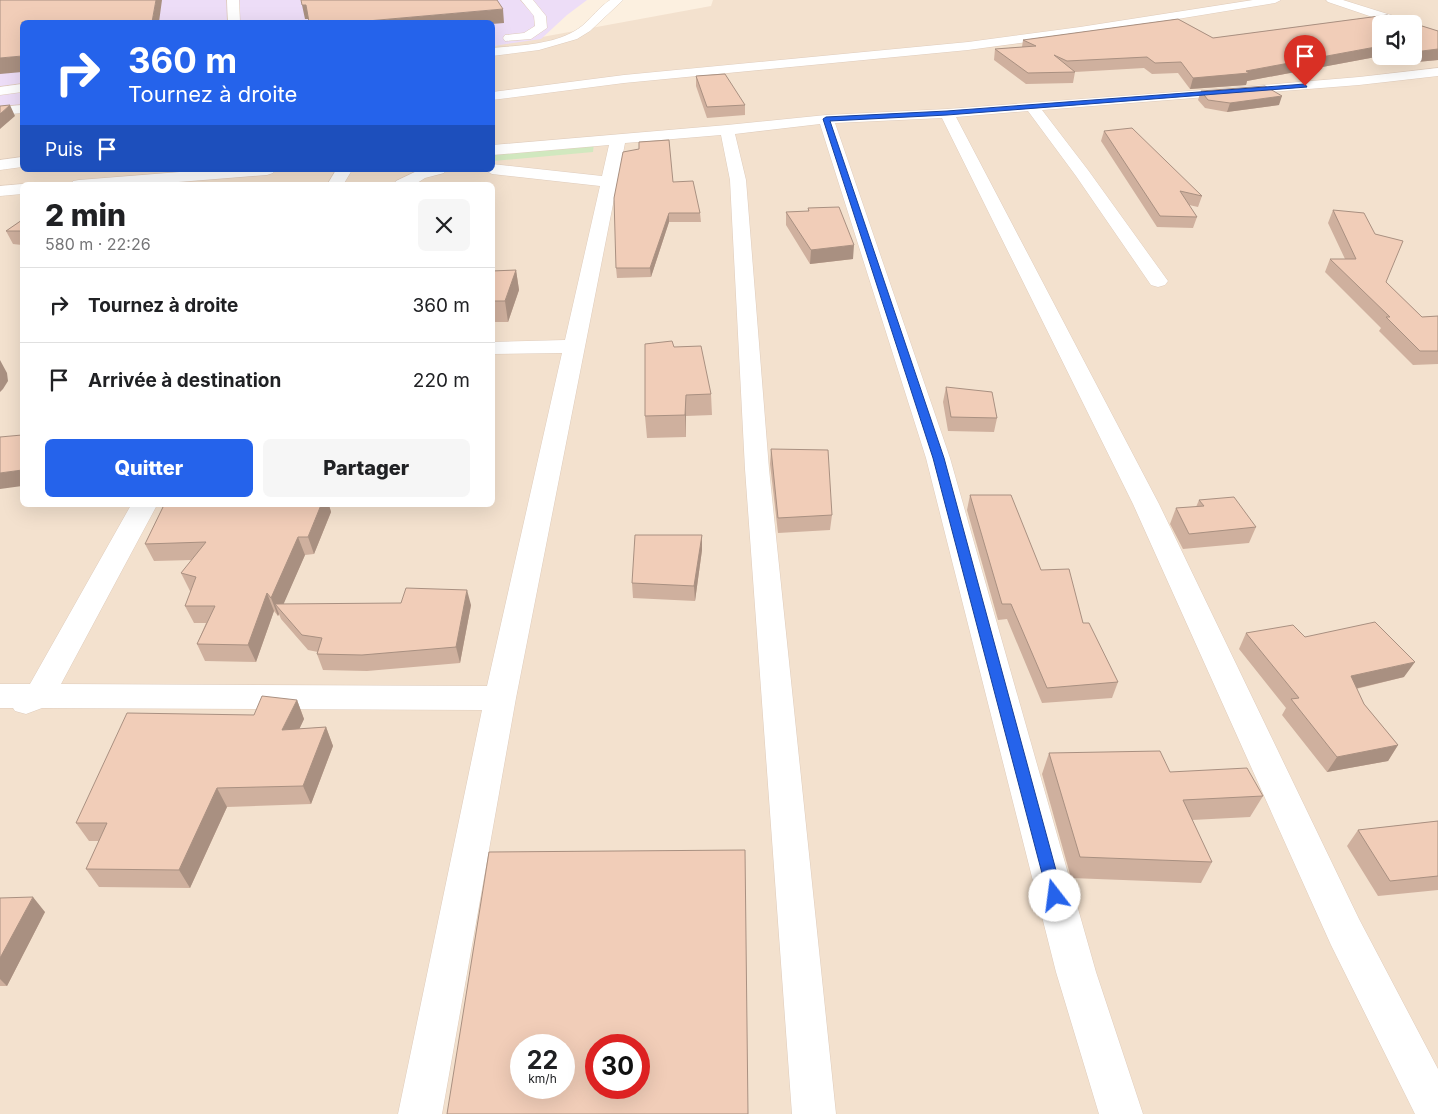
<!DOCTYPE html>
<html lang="fr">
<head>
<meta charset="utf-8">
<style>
  body { margin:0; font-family:Inter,sans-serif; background:#f6f6f6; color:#202124; height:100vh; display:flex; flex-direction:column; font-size:19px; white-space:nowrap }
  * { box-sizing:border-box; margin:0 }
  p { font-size:16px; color:#757577 }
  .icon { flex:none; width:28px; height:28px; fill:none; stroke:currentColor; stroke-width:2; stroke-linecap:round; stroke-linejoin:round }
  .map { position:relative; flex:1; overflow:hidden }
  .side { position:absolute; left:20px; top:182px; width:475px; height:325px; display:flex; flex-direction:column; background:#fff; border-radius:8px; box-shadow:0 5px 20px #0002 }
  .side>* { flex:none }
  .banner { position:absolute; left:20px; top:20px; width:475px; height:152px; border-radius:8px; box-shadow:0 5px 20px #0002; background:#2563eb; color:#fff; overflow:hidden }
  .controls { position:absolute; left:1372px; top:15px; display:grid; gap:10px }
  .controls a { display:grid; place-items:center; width:50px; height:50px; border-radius:8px; background:#fff; box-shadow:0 5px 20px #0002; font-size:25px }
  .speed { position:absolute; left:510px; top:1034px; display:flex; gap:10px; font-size:25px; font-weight:700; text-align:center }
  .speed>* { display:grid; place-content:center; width:65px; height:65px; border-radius:50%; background:#fff; box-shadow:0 5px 20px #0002; line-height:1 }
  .speed small { font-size:12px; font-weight:400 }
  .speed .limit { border:8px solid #d22; background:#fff; color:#111 }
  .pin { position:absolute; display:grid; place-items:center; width:42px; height:42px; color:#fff; margin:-51px -21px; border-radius:50% 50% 50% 0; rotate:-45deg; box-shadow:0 0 5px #0007 }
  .pin .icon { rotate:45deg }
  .me { position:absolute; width:55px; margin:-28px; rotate:345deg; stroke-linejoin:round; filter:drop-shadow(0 0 4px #0008) }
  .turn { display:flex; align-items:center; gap:18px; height:105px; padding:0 25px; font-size:22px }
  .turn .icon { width:65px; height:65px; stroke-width:2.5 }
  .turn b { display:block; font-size:35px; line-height:42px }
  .then { display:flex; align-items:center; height:48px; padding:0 25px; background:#0003; gap:10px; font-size:19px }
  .round { display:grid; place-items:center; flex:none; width:52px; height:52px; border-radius:8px; background:#f6f6f6 }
  .head { display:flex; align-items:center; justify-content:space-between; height:85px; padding:0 25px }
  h1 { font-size:30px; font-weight:800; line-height:38px }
  .primary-button { display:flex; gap:10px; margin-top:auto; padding:10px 25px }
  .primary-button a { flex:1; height:58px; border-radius:8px; background:#2563eb; color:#fff; font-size:20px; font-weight:800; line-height:58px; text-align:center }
  .primary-button a+a { background:#f6f6f6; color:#202124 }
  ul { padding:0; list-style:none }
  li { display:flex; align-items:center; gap:15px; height:75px; padding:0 25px; border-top:1px solid #e0e0e0 }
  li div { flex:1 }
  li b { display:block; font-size:19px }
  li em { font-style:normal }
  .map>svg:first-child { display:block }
  .residential { fill:#f3e1ce; fill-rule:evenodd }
  .education { fill:#edddf7 }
  .green { fill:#d1e8bf }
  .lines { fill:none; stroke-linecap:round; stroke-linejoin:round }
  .minor-casing { stroke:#dfccbc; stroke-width:1 }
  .minor { fill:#fff; fill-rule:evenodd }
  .wall { fill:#cfb09e }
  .shaded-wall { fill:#a99081 }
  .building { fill:#f1cdb8; stroke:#a99081; fill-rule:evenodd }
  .route { fill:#2563eb; stroke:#184099 }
</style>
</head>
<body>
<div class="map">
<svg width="1438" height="1114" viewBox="0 0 1438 1114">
  <rect width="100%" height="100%" fill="#fcf0e0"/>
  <path class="residential" d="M713 0H1438V1114H0V109L22 106V170H492L493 46 711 6ZM1381 24H1414V56H1381ZM22 185H492V505H22ZM521 1045H564V1088H521ZM596 1045H639V1088H596Z"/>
  <path class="education" d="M0 0H587L567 15 541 39 493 46 492 22H22V106L0 109Z"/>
  <path class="green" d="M594 143 593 152 493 161V153Z"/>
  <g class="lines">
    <defs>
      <path id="minor" d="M227 0H239L240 22H228Z
        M521 0H533L546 16 547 28 531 39 505 41 503 38 505 35 524 33 535 26 534 16Z
        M610 0H623L590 31 577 39 539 50 492 56V48C521 45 558 45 582 26 592 18 599 7 610 0Z
        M1253 0H1281L1275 3 1080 35 968 50 624 83 492 100V92L624 75 968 42 1080 27Z
        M1326 0H1343L1410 21 1412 24H1393L1328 2Z
        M1438 68V76L1359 85 1042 110 1088 170 1168 281 1165 285 1158 287 1151 285 1076 176 1028 111 956 117 1159 504 1359 919 1438 1069V1114H1415L1331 945 1133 504 942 118 835 123 950 458 1096 972 1143 1114H1099L1056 972 926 458 820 124 735 134 746 180 769 469 836 1114H792L745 469 730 180 721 135 625 143 516 698 442 1114H398L482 710 42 708 26 714 15 711 13 708H0V684H30L131 505H157L61 684 487 686 562 353 492 354V342L565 340 600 186 492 174 485 170H492V164L602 176 609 145 492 155V145L727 125 826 115 947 109 1216 89 1359 77Z
        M22 84V92L0 95V87Z
        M22 105V113L0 115V107Z
        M22 157V167L0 170V160Z
        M205 170H275L273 173 267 175 141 185H71L73 181 79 180Z
        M336 170H352L343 185H327Z
        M419 170H446L444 173 425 178 414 185H394L396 181Z
        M22 184 26 185H22V194L0 196V186Z"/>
    </defs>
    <use href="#minor" class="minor-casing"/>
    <use href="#minor" class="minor"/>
  </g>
  <path class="wall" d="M1387 15 1438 31V60L1406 63 1389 56H1414V24H1381V56L1247 81 1246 85 1190 89 1178 73 1152 74 1144 68 1075 72 1073 83 1026 84 994 60 995 49 1022 47 1023 40 1178 19 1213 38Z
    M696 76 745 105V115L707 118 696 86Z
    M1201 91 1279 105 1227 112 1205 108 1198 100Z
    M1104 131 1202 196 1198 207 1189 205 1197 217 1193 228 1157 227 1101 141Z
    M673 182 700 213 701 222H669L651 277 617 278 616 268Z
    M808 208 853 259 810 264 786 225V212H808Z
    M1333 210 1386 282 1422 317 1438 316V364L1413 365 1379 331 1381 328 1325 272 1330 259H1345L1328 223Z
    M22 220V245L13 244 6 231Z
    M516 270 519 290 508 322H492V271Z
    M674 347 711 394 712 415 686 416V437L647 438 645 416Z
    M946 387 997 418 994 432 948 431 943 402Z
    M771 449 832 515 830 530 778 533 770 464Z
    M970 495 1041 570 1083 623 1118 682 1112 698 1042 703 1007 619 998 620 967 510Z
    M1199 500 1256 527 1249 543 1183 549 1170 524 1176 508 1196 507Z
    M164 505H329L331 512 314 554 305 555 283 604 471 605 460 663 367 671 323 670 317 654 318 652 308 650 281 619 279 614 278 616 274 611 256 662 205 661 197 644 206 623H194L185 606 191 591H190L181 573 192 560 154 561 145 544Z
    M702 535V550L695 601 633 598 632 583Z
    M1246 633 1305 637 1404 677 1356 689 1364 704 1398 745 1388 761 1327 772 1282 715 1286 708 1239 649Z
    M297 700 304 719 299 729 326 727 333 746 311 804 227 807 190 888 99 887 86 869 99 841H89L76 823 254 715Z
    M1049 753 1170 772 1263 796 1250 817 1192 820 1212 862 1201 883 1071 878 1042 774Z
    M1438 821V890L1378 896 1347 846 1358 830Z
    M0 898 45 912 7 986H0Z"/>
  <path class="shaded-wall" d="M156 0H162L159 22H152Z
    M302 5H306L310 19H305Z
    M503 9 504 23 492 24V22H356Z
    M1381 46V56L1247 81 1246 85 1190 89 1193 78 1246 71Z
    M1438 49V60L1406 63 1409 56H1414V52Z
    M22 56V72L0 74V58Z
    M1282 96 1279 105 1227 112 1230 103Z
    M10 105 15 116 0 129V114Z
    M669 213V222L651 277 650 268Z
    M854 245 853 259 810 264 811 250Z
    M516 270 519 290 508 322 505 301Z
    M0 360 7 373 8 381 3 389 0 392Z
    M686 395V437L685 415Z
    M22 470V486L0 489V473Z
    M321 505H329L331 512 314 554 308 537Z
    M702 535V550L695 601 694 586Z
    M298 537 305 555 281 610 275 604 279 614 278 616 271 598Z
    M467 590 471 605 460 663 456 647Z
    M267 593 274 611 256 662 248 645Z
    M1415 662 1404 677 1341 692 1351 676Z
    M297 700 304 719 290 749 282 730Z
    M326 727 333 746 311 804 303 786Z
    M1398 745 1388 761 1327 772 1337 757Z
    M217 788 227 807 190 888 179 870Z
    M33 897 45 912 7 986 0 979V958Z"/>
  <path class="building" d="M0 0H156L152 22H22V56L0 58Z
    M301 0H497L503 9 356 22H309L306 5H302Z
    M1387 15 1438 31V49L1414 52V24H1381V46L1246 71 1249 73 1193 78 1181 62 1155 63 1147 57 1067 61 1054 55 1075 72 1028 73 995 49 1036 46 1023 40 1178 19 1213 38Z
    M725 74 745 105 707 107 696 76Z
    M1265 86 1282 96 1230 103 1208 100 1201 91Z
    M10 105 0 114V106Z
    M1132 128 1202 196 1180 191 1197 217 1160 216 1104 131Z
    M669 140 673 182 693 181 700 213H669L650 268H616L614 198 623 152 639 149V142Z
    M839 207 854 245 811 250 786 212 809 211 808 208Z
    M1333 210 1364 213 1375 234 1403 241 1386 282 1422 317 1438 316V351H1420L1386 317H1390L1330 259H1356Z
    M22 220V231H6Z
    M516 270 505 301H492V271Z
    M672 341 674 347 701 346 711 394 686 395 685 415 645 416V344Z
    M946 387 992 392 997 418 951 417Z
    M22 435V470L0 473V437Z
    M771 449 828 450 832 515 778 518Z
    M970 495H1011L1041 570 1069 569 1083 623H1089L1118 682 1047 688 1011 604H1002Z
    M1234 497 1256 527 1189 534 1176 508 1204 506 1199 500Z
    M164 505H321L308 537H298L271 598 267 593 248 645 197 644 215 606H185L196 577 181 573 206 542 145 544Z
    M635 535H702L694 586 632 583Z
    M406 588 467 590 456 647 362 655 317 654 322 638 302 635 275 604 401 603Z
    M1375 622 1415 662 1351 676 1364 704 1398 745 1337 757 1291 699 1299 698 1246 633 1293 625 1305 637Z
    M262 696 297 700 282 730 326 727 303 786 217 788 179 870 86 869 107 823H76L127 713 254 715Z
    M1160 751 1170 772 1247 768 1263 796 1183 800 1212 862 1080 857 1049 753Z
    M1438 821V876L1390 881 1358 830Z
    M745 850 748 1114H447L489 852ZM521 1045H564V1088H521ZM596 1045H639V1088H596Z
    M33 897 0 958V898Z"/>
  <path class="route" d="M1305 84 1307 87 947 115 830 121 944 458 1063 896 1061 901 1055 903 1050 901 1048 896 933 458 823 119 826 117 947 111Z"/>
</svg>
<div class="controls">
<a><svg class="icon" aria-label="sound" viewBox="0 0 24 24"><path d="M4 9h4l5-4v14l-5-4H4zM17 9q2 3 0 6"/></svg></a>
</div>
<div class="speed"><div>22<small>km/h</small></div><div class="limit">30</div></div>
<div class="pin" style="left:1305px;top:86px;background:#d93025"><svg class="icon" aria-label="arrive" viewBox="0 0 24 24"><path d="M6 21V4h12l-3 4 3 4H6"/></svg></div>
<svg class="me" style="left:1055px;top:896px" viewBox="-20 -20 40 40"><circle r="19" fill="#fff"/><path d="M0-13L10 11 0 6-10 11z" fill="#2563eb"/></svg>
<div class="banner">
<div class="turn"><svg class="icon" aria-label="right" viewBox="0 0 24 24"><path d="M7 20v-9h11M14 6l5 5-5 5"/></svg><div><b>360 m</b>Tournez à droite</div></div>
<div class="then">Puis<svg class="icon" aria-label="arrive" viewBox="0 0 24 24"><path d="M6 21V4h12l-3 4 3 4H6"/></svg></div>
</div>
<section class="side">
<div class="head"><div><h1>2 min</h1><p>580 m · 22:26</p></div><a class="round"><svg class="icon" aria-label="close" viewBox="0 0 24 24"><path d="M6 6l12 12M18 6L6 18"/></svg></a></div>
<ul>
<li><svg class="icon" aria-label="right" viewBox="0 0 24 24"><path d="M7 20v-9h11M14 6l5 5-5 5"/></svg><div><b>Tournez à droite</b></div><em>360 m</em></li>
<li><svg class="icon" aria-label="arrive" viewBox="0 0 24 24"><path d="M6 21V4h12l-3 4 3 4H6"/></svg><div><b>Arrivée à destination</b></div><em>220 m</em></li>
</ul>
<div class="primary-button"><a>Quitter</a><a>Partager</a></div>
</section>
</div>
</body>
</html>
